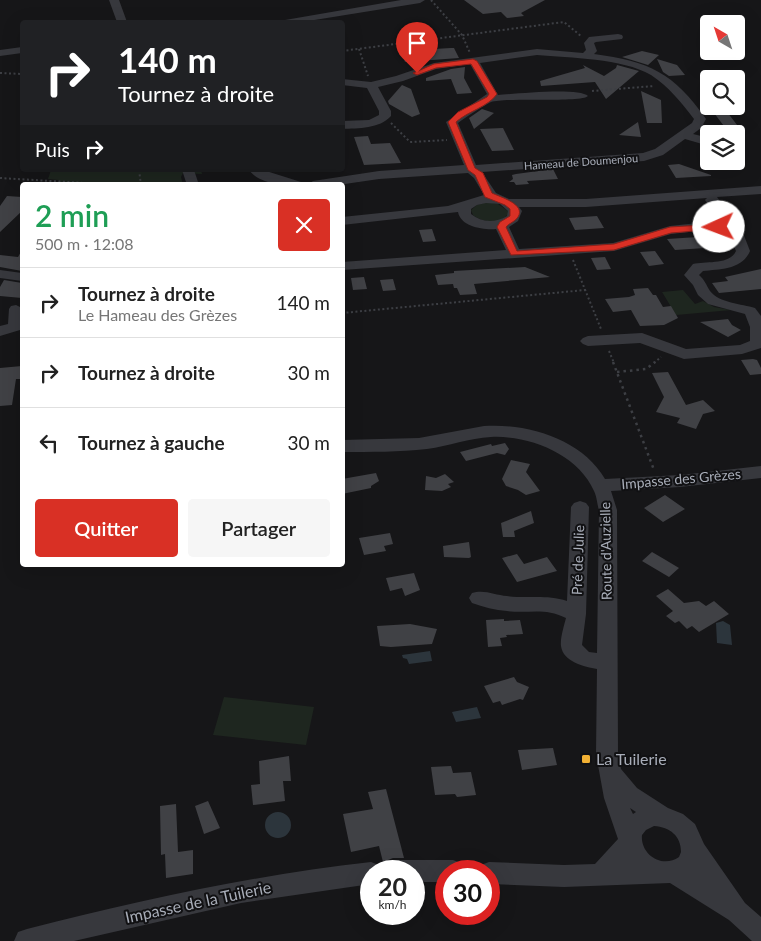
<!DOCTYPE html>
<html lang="fr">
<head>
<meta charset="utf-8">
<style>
  body { margin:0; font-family:Lato,sans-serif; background:#f6f6f6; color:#222; height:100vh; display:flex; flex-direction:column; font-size:19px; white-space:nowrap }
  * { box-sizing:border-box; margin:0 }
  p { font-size:16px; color:#767676 }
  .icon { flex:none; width:28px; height:28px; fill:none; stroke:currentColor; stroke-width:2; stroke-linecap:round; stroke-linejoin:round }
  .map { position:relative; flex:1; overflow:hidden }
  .side { position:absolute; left:20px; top:182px; width:325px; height:385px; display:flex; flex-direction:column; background:#fff; border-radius:5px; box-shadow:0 5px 20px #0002 }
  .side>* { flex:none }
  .hud { position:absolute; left:20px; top:20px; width:325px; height:152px; border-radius:5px; box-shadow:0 5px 20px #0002; background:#202124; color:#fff; overflow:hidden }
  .needle { width:32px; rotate:321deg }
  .fabs { position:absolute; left:700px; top:15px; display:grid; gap:10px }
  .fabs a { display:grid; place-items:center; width:45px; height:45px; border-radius:5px; background:#fff; box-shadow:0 5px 20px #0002; font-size:25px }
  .speed { position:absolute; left:360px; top:860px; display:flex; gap:10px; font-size:25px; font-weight:700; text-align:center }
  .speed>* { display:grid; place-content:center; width:65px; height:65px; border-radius:50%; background:#fff; box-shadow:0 5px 20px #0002; line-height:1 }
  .speed small { font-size:12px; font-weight:400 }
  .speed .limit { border:8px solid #d22; background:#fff; color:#111 }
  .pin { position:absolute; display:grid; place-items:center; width:42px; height:42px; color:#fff; margin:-51px -21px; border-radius:50% 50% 50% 0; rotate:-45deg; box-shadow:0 0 5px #0007 }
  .pin .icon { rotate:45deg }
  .me { position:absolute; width:55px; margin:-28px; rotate:268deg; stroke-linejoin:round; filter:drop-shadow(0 0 4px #0008) }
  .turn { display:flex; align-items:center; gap:18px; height:105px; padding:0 15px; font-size:22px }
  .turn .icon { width:65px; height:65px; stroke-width:2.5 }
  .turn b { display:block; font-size:35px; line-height:42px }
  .then { display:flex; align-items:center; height:48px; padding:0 15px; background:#0003; gap:10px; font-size:19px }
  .round { display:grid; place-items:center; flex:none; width:52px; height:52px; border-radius:5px; background:#f6f6f6 }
  .overview { display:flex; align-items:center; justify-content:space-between; height:85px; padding:0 15px }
  h1 { font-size:30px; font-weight:600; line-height:38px; color:#1e9e55 }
  .cta { display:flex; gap:10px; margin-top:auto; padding:10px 15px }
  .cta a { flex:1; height:58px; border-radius:5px; background:#d93025; color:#fff; font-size:20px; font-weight:600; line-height:58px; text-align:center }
  .cta a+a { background:#f6f6f6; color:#222 }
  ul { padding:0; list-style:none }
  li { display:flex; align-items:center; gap:15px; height:70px; padding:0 15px; border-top:1px solid #e0e0e0 }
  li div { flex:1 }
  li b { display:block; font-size:19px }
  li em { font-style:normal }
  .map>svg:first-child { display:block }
  .green { fill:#1e261f }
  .water { fill:#2c353c }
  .building { fill:#404145 }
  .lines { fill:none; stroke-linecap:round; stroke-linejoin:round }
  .path-far1 { stroke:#3d3f44; stroke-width:2; stroke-dasharray:2 2.5; stroke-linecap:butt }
  .path { stroke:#3d3f44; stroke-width:2.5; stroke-dasharray:2.5 4; stroke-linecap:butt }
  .minor { fill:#37383d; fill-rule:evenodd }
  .route { fill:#d93025; stroke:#8d1f18 }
  .poi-dot { fill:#f2b134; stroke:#111113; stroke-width:2 }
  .labels { text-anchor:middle; stroke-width:4; stroke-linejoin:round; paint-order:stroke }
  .far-street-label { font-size:11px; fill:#a8adb8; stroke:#111113 }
  .street-label { font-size:14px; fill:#a8adb8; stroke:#111113 }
  .near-poi-label { font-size:16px; fill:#a8adb8; stroke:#111113; text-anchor:start }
  .near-street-label { font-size:16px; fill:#a8adb8; stroke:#111113 }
</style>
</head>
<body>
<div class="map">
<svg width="761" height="941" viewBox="0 0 761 941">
  <rect width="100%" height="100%" fill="#161618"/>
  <path class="green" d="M51 170H201L202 174 183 173 181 177 183 185H57L59 180 48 179Z
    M487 202 498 204 508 211V214C500 224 483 223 473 215L471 210 477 205Z
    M683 290 695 304 703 301 714 307 731 310 676 315 662 292Z
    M224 697 314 707 306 745 213 735Z"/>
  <path class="water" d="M723 621 730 625 732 645 717 643 716 623Z
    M430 651 432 661 409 664 407 659 403 658 402 655Z
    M477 707 481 718 456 722 452 712Z
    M265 825a13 13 0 1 1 26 0a13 13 0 1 1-26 0Z"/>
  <path class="building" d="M464 0H545L521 13 524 16 507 18 501 12 483 14Z
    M451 48H454L459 58 405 62 401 51Z
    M642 51 659 55 648 65 622 57Z
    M657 59 677 65 685 75 669 76 663 72Z
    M583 65 604 76 616 68 617 65 639 71 606 99 595 82 541 86 540 81 585 68Z
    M465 67 464 78 472 93 457 94 451 79 426 81V78L451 69Z
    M402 85 411 89 420 114 412 117 389 104 388 101Z
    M641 91 661 100 662 123H647Z
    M724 108 744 134H730L711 109Z
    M482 109 494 113 474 129 469 118Z
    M638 122 641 137 619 135Z
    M503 128 514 150 492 151 480 129Z
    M368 136 371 144 390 143 401 163 364 165 354 137Z
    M679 164 711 175V176L676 178 668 165Z
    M553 169 558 179 527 181 529 184 516 185 514 182H509L513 179 512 175 516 174Z
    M7 196 22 197V211L0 232V206Z
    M597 216 604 228 575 230 569 218Z
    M432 229 436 241 423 242 419 230Z
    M698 237 705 248 675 250 667 239Z
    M22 250V271L0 267V255L18 257Z
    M655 251 664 264 649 266 640 252Z
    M605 257 611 269 597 270 591 258Z
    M525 267 550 277 474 284 477 294 460 295 457 288H454L453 284 438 285 435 275 454 273V271Z
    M761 269V289L719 293 712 283 728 281 725 277Z
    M364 277 367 289 353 290 351 278Z
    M393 279 396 290 383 291 380 280Z
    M4 280 22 283V298L0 296V287Z
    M648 288 653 295H656L663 307 671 306 678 318 664 325 640 326 631 310 613 312 605 299 629 297 635 295 633 289Z
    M728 319 732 325 741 330 728 337 700 322Z
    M753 359 757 360 761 368V374L750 375 741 360Z
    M22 366 21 379H16L12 405 0 406V368Z
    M668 372 686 405 703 400 715 411 703 414 696 429 677 423 680 418 656 412 664 397 652 373Z
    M505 443 509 449 505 455 497 453 466 461 460 452 491 444 492 446Z
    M511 460 530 464 526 472 540 491 526 495 518 490 506 486 502 479Z
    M376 473 379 481 371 486V488L342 494V479Z
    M445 474 454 482 448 484 451 487 442 491 425 490 426 476 436 478Z
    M665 495 685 509 663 522 644 508Z
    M531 511 534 523 514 531 515 537H503L501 523Z
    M390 533 393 544 384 546 386 551 364 555 359 538Z
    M469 542 471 557 469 558 444 557 443 546Z
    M652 552 664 559 679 568 669 577 642 561Z
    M517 554 524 564 547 557 557 571 517 582 502 558Z
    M414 573 420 590 405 596 402 588 390 591 386 578Z
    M668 589 684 603 699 601 706 606 714 601 729 614 699 632 692 626 687 629 679 621 675 623 666 616 673 611 656 596Z
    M504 619V621L520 620 523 634 506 635 507 637 500 638 502 646 488 647 486 620Z
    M410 624 437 629 432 644 391 647 380 646 377 626Z
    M514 677 517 682 529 687 523 700 520 699 502 705 500 701 493 703 484 686Z
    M553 748 557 765 522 770 518 750Z
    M289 756 291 781H283L285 801 253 805 251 785 260 784 259 761Z
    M451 766 453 773 471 772 476 795 457 797 455 794 435 795 431 767Z
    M386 789 404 858H393L383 862 379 846 351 852 343 814 373 809 368 792Z
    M208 801 220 828 204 834 195 806Z
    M176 804 178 852 193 850V874L166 878 165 854 161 855 160 806Z"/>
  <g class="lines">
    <path class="path-far1" d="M431 0 462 35 470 53
      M359 49 368 76
      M342 51 564 22 581 36
      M0 73 22 74
      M592 91 654 86
      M391 123 410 142 447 140
      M139 170 141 185
      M0 178 119 185
      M573 260 601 329
      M342 313 585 290
      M609 351 614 363
      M654 363 661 357"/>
    <path class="path" d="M613 362 654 470
      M617 372 646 369 655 362"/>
    <path class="minor" d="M109 0H119L127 22H117Z
      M401 0H425L420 3 302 22H284L285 20Z
      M618 34 622 35 623 37 622 39 596 42 594 43 597 51 594 54C649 61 674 73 706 119L701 128 693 134 709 138V146L685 139 663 155 644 161 482 172 496 193 509 199H586L761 186V194L717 197 743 233 750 251C742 270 720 269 703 271L699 275C705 280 706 285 710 291 719 303 742 304 755 308L761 316V348L742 354 684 359 640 343 588 346 583 344 580 341 583 338 588 336 642 333 686 349 740 345 750 341V327L745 314 708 304 698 295 693 285 684 275 693 264C706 261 730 265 736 251L728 233 707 230 671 234 614 251 342 270V262L506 250 496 229C483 230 461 227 458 212L342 225V217L448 206 484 195 474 178 468 173 379 179 338 185H307L313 181 379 171 464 165 446 122 487 94 470 64 436 69 403 81 378 87 391 111V116C379 129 359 128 342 129V121L369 120 379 115V111L367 88 342 85V79L371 82 396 76 434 63 537 49 583 53 586 50 584 43 589 37ZM537 55C570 58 622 58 651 75 668 86 682 103 694 119L692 123 655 149 643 153 476 165 458 123C466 117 483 106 491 102 507 97 581 103 588 96 579 87 513 94 498 95L480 63ZM707 198 705 200 721 224 707 222 670 226 613 243 519 249 509 227 518 221 522 211 519 207H586ZM486 203 500 204 508 211 507 216C495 223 482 223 471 214V209L477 205Z
      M22 47V53L0 56V50Z
      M182 170H194L199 185H187Z
      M249 170H263L301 182 302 185C286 185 260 185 249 170Z
      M0 270 22 273V281L0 278Z
      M16 305 22 308V327L20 330 0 336V326L8 324 9 309 11 306Z
      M484 426C527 423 582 439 605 479L680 475 761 466V478L680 487 611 491 617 510 618 754 621 769 637 788 668 808 683 814 695 824 704 844 745 903 761 917V941H752L729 920 670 883 564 887 489 884V871H478L481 865 489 862 564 865 595 864 618 839 604 798 596 754 597 669C585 667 563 662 561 646 560 638 564 626 566 618 544 607 529 614 507 611 495 610 483 607 472 603L469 598 472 593C484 589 495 595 507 596 528 599 546 594 567 601L571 507 574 503 580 501 586 503 589 507 586 614 582 645 589 652 597 653 599 510C597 504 597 497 594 491 578 454 529 435 491 437 469 438 449 446 427 449 399 452 371 452 342 452V440L419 438ZM630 808 636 812 633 814ZM654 826C670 827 681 836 681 852L679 857C662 869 640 854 642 835L646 830Z
      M393 860H453L461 863 465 871H446V882H414V871H371V884L241 903 74 941H14L18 932 27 929C141 900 254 875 371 862L379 865 382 870 385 863Z"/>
  </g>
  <path class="route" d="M473 59 477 61 497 94C488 107 468 111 456 122L475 168 483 173 492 193C500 197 526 204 518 217 515 222 509 223 506 227L517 251 614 244 670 227 719 224 723 227 719 229 671 233 614 250 511 255 497 227 500 222 510 216V209L505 205 485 197 475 175 468 170 448 122 458 112 487 97 489 94 471 64 436 68 417 75 413 73 434 64Z"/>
  <rect class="poi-dot" x="581" y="754" width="10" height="10" rx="2.5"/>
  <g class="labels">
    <g class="far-street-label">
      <text transform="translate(581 162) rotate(-4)" y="4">Hameau de Doumenjou</text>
    </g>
    <g class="street-label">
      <text transform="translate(681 479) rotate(-5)" y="5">Impasse des Grèzes</text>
      <text transform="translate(606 551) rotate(-91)" y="5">Route d'Auzielle</text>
      <text transform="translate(578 560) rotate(-88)" y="5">Pré de Julie</text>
    </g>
    <g class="near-poi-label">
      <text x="596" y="765">La Tuilerie</text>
    </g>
    <g class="near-street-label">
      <text transform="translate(198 902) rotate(-12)" y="6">Impasse de la Tuilerie</text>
    </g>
  </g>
</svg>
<div class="fabs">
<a><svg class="needle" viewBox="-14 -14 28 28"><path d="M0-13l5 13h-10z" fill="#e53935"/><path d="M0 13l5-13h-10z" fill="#767676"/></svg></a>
<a><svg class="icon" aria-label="search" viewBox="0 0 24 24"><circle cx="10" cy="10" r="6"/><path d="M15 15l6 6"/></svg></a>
<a><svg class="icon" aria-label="layers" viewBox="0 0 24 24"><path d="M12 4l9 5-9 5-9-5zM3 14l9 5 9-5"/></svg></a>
</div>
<div class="speed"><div>20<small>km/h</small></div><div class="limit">30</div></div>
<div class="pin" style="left:417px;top:73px;background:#d93025"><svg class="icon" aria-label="arrive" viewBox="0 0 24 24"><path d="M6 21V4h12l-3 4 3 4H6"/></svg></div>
<svg class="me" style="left:719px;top:227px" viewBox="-20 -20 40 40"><circle r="19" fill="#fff"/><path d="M0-13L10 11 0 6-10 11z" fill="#d93025"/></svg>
<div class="hud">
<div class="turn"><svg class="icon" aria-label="right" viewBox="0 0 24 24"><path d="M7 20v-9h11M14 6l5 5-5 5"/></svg><div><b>140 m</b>Tournez à droite</div></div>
<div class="then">Puis<svg class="icon" aria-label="right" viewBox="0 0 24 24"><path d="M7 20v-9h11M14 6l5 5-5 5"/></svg></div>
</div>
<section class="side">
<div class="overview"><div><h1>2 min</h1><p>500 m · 12:08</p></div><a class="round" style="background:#d93025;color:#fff"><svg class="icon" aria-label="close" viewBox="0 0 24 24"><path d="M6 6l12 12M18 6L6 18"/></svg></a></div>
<ul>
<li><svg class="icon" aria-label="right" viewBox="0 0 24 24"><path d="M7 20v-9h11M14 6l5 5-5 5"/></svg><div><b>Tournez à droite</b><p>Le Hameau des Grèzes</p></div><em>140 m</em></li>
<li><svg class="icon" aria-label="right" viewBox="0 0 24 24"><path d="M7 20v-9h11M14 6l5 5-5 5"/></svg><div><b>Tournez à droite</b></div><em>30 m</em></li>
<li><svg class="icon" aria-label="left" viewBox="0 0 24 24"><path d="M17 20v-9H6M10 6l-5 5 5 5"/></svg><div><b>Tournez à gauche</b></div><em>30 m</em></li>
</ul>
<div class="cta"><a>Quitter</a><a>Partager</a></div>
</section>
</div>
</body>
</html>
